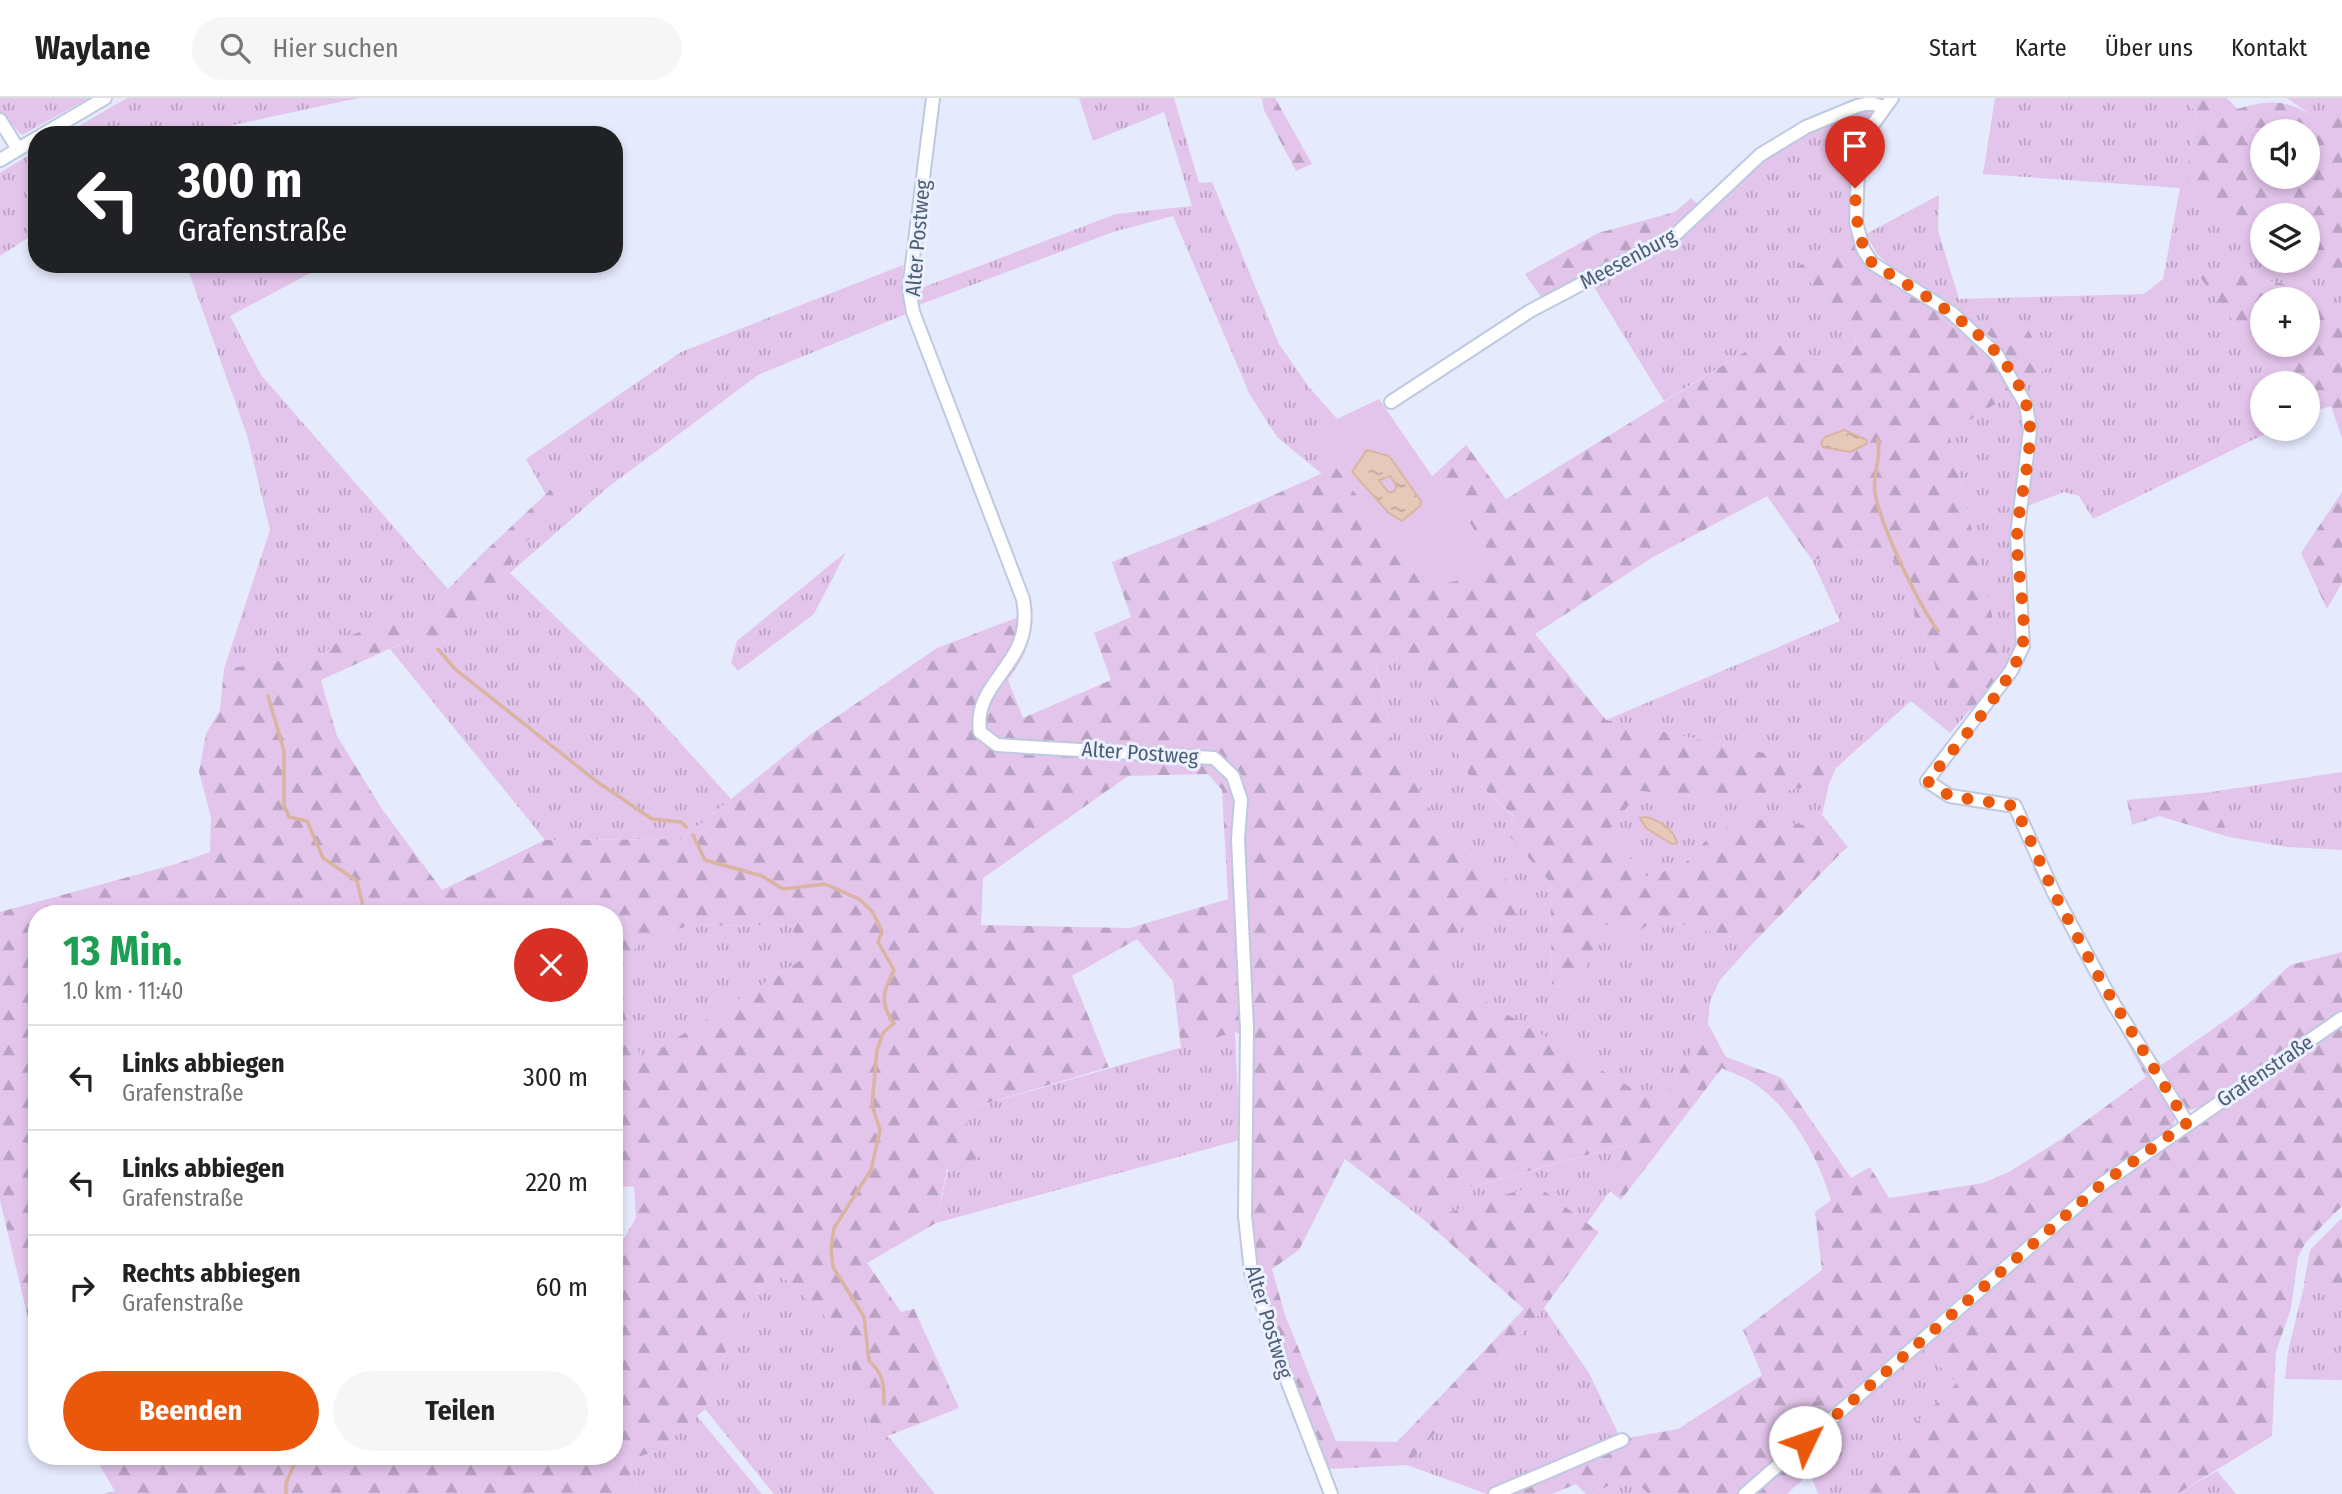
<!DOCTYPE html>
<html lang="de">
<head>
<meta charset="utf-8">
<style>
  body { margin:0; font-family:"Fira Sans Condensed",sans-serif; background:#f6f6f6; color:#222; height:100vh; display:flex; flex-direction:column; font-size:26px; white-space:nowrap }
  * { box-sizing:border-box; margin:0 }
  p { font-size:23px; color:#767676 }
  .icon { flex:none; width:38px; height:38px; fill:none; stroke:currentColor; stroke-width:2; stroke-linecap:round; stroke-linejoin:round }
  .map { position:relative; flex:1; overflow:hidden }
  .side { position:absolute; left:28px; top:807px; width:595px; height:560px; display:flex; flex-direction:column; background:#fff; border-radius:28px; box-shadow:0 4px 10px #0003 }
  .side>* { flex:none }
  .top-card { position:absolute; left:28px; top:28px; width:595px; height:147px; border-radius:28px; box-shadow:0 4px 10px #0003; background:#202124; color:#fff; overflow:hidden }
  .fabs { position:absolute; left:2250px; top:21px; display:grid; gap:14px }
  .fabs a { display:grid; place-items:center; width:70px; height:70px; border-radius:50%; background:#fff; box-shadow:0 4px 10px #0003; font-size:35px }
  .pin { position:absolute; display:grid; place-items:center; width:60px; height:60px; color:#fff; margin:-72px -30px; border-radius:50% 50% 50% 0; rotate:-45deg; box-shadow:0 0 7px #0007 }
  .pin .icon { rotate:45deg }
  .me { position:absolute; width:77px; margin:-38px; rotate:48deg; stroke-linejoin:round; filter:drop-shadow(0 0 5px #0008) }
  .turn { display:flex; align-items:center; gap:24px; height:147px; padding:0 35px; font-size:32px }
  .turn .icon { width:91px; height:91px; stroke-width:2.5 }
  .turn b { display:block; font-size:49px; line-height:60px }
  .round { display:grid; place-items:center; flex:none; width:74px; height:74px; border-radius:37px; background:#f6f6f6 }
  .head { display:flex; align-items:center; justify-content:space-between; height:119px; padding:0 35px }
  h1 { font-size:42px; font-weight:700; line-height:52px; color:#1e9e55 }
  .action { display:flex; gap:14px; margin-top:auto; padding:14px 35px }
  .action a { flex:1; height:80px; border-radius:42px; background:#ea580c; color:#fff; font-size:28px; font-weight:700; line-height:80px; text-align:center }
  .action a+a { background:#f6f6f6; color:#222 }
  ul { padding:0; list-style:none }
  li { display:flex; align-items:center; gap:21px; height:105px; padding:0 35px; border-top:2px solid #e0e0e0 }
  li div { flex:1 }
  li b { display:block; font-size:26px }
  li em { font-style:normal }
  header { display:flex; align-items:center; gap:42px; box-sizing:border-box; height:98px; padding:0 35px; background:#fff; border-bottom:2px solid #e0e0e0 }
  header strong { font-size:33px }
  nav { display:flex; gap:38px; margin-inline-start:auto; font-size:24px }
  .search { width:490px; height:63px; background:#f6f6f6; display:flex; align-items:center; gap:18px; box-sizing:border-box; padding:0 24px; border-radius:38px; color:#767676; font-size:26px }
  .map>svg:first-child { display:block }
  .grass { fill:url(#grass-tufts) }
  .forest { fill:url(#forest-firs); fill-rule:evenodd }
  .garden { fill:#e3c4eb }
  .water { fill:url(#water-ripples); stroke:#d9b4a0; stroke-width:2; fill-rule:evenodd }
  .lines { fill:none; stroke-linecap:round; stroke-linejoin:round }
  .stream { stroke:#d9b4a0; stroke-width:3.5 }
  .minor-casing { stroke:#bec9e0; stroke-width:16 }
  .minor { stroke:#fff; stroke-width:12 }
  .route { stroke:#ea580c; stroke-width:12; stroke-dasharray:0 21.6 }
  .labels { text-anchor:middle; stroke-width:6; stroke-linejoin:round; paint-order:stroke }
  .street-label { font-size:21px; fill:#4a5e76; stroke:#edf0ff }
</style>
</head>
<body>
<header>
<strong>Waylane</strong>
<div class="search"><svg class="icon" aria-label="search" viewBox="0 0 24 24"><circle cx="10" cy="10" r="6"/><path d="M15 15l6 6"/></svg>Hier suchen</div>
<nav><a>Start</a><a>Karte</a><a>Über uns</a><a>Kontakt</a></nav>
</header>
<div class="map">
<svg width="2342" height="1396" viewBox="0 0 2342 1396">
  <defs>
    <pattern id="grass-tufts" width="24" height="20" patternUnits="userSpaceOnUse" patternTransform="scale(1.75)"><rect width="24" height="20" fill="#e3c4eb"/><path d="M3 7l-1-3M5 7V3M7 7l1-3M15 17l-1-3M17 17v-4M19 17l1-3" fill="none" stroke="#baa2c3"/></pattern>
    <pattern id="forest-firs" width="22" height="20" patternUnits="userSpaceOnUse" patternTransform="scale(1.75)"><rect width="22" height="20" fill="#e3c4eb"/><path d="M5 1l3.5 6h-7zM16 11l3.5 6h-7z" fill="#baa2c3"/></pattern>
    <pattern id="water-ripples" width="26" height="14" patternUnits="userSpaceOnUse" patternTransform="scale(1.75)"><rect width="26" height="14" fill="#e7c9ba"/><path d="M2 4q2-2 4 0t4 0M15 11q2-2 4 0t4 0" fill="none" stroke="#bda69c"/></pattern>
  </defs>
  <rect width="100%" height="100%" fill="#e6eafd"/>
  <path class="grass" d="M0 0H89L22 37 0 15Z
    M127 0H359L187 37H63Z
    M1079 0H1174L1199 85 1212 84 1279 246 1308 288 1338 322 1310 334 1336 369 1322 376 1277 339 1250 297 1173 118 1113 134 919 207 916 192 1116 116 1192 108 1164 14 1093 43Z
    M1995 0H2184L2196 15 2187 72 2195 103 2263 139V163H2307L2342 181V221L2284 186 2191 167 2258 256 2285 271 2292 285H2263V331H2275L2093 421 2079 398 2064 394 2025 409 2032 307 2022 288 2049 268 1967 221 1955 208 1891 169 1877 156 1866 136 1939 97 1938 132 1959 201 2144 196 2163 181 2180 90 1983 76Z
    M2287 0H2334L2322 25Z
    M1870 10 1873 18C1852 58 1846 89 1852 134L1797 169 1854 234 1856 245 1840 267 1764 242 1664 303 1591 184 1678 140 1770 56 1809 32Z
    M37 52V134L0 158V75Z
    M186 166H327L230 218 261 277 448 491 436 510 415 521 372 529 341 541 323 556 224 571 270 432 247 337Z
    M903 167 902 191 906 216 758 277 607 390 510 475 640 600 731 701 682 741 545 742 390 551 412 541 428 559 500 484 560 383 546 397 526 361 681 254Z
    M2013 295 2020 310 2024 332 2018 397 2017 546 2005 572 1949 335Z
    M1889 448 1942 585 1970 612 1950 635 1911 603 1836 670 1606 622 1840 523 1812 462Z
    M846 454 814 516 738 573 731 565 737 543Z
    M1399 559H1424L1440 620 1468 676 1515 720 1510 739 1550 784 1552 886 1577 895 1603 824 1630 839 1658 820 1753 845 1720 882 1710 903 1708 926 1660 1008 1434 873 1464 825 1514 822 1525 795 1471 757 1435 720 1392 641 1376 567Z
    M2342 674V752L2287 749 2229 739 2211 694Z
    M1829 686 1822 717 1848 749 1840 756 1809 728 1713 735 1683 767 1645 779 1607 733 1640 693 1722 701Z
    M791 827 801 862 642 963 616 894 622 861 646 841 688 828Z
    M1235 934 1240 1042 936 1125 961 1013Z
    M1628 1046 1610 1093 1587 1125 1536 1088 1424 1122 1405 1107Z
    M773 1170 826 1219 869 1304 870 1345 888 1338 935 1396H774L705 1311 734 1230Z
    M2305 1184 2328 1185 2342 1192V1282L2285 1281 2288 1253Z
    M1544 1210 1589 1275 1621 1341 1584 1359 1553 1365 1487 1396 1407 1367Z
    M1920 1248 1957 1285 1892 1348 1850 1396H1818L1804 1358Z
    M697 1318 762 1396H638L630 1361 658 1353Z
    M2217 1373 2236 1396H2177Z
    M1630 1377 1648 1396H1592Z"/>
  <path class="forest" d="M1262 0H1275L1312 66 1296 73 1264 12Z
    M2184 0H2227L2237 11C2275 0 2289 2 2322 24L2334 0H2342V181L2307 163 2308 117H2263V139L2195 103 2188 90 2187 72 2196 15ZM2263 33H2308V79H2263Z
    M1691 100 1701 109 1679 131 1541 199 1525 176 1598 135 1675 114Z
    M1852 134 1860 156 1977 240 1995 258 2013 295 1949 335 2005 572 1978 612H1970L1942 585 1889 448 1812 462 1767 398 1653 459 1535 536 1606 622 1836 670 1829 686 1722 701 1640 693 1608 733 1645 779 1683 767 1713 735 1739 724 1767 721 1809 728 1840 756 1753 845 1658 820 1630 839 1603 825 1577 895 1552 886 1550 784 1510 739 1515 719 1468 676 1440 620 1424 560 1399 559 1376 568 1392 641 1435 720 1471 757 1525 795 1514 822 1464 826 1434 873 1660 1007 1708 926 1726 959 1782 980 1851 1080 1870 1069 1889 1100 1983 1085 2009 1074 2060 1042 2146 979 2033 771 2038 770 2176 1016C2173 1052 2106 1062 2091 1091L1950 1207 1739 1396H1648L1630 1377 1592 1396H1586L1576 1386 1552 1396H1509L1621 1341 1678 1331 1762 1277 1743 1232 1822 1172 1815 1114 1831 1102C1818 1059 1791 1009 1752 984 1743 978 1731 975 1722 970L1621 1102 1610 1093 1627 1046 1405 1107 1345 1061 1299 1152 1272 1171 1285 1217 1336 1343 1397 1344 1524 1211 1424 1122 1536 1087 1599 1134 1544 1210 1407 1367 1329 1371 1298 1294 1257 1173 1251 1109 1254 941 1235 934 1181 950 1173 883 1137 841 1072 878 1109 969 961 1013 982 1058 947 1071 936 1125 867 1165 901 1214 914 1211 959 1310 870 1345 869 1304 826 1219 773 1170 734 1230 705 1311 658 1353 630 1361 638 1396H103L115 1393 94 1358H614V1157L636 1120 634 1089 614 1087V976L622 972 614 946V816H37V1258L0 1102V814L176 766 210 754 211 719 199 674 206 636 220 612 224 571 323 556 341 541 372 529 415 521 436 510 448 491 482 456 560 383 575 395 521 449 500 484 428 559 411 541 321 582 337 638 382 711 442 792 545 742 682 741 810 637 937 550 1021 518 1030 539 1022 561 1008 582 1023 620 1111 582 1094 535 1131 519 1112 464 1216 423 1336 369 1425 489 1491 458 1437 374 1466 347 1506 401 1764 242 1840 267 1856 245 1854 234 1797 169ZM1208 676 1222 692 1228 801 1130 830 981 827 983 780 1128 678ZM791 827 801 862 642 962 616 894 622 861 646 841 688 828Z
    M2190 166 2284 186 2342 221V340L2331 308 2308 315V285H2292L2285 271 2258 256ZM2263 201H2308V247H2263Z
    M1967 221 2027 230 2049 268 2022 288 1992 240Z
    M2342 394V485L2327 511 2301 455Z
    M2211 694 2229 739 2159 718 2132 727 2127 702Z
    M2048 767 2100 867 2160 968 2247 907 2290 867 2342 854V911L2202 1009 2185 1013 2085 848Z
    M2342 924V1108L2306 1144 2298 1159 2291 1210 2276 1254 2272 1338 2177 1396H1850L1892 1348 1957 1285 1920 1248 2065 1123 2145 1061Z
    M2342 1120V1192L2328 1185H2304L2310 1152Z
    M1914 1255 1804 1358 1810 1375 1787 1396H1750Z"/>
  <path class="garden" d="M1379 301 1432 378 1437 374 1491 458 1456 483 1425 489 1310 334Z"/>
  <path class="water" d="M1844 332 1867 342 1866 346 1850 354 1823 349 1821 345 1825 339Z
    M1367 352 1389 358 1421 403 1420 408 1402 423 1389 415 1352 374ZM1390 378 1397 389 1393 394H1388L1379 382Z
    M1646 719C1658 722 1674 731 1677 745L1672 746 1646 730 1640 720Z"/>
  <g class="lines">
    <path class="stream" d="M1878 341C1882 359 1872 377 1875 395 1881 429 1918 505 1938 533
      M438 551 455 571 596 683 652 721 681 724 686 729
      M268 598 284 653V707L289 719 307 723 323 760 357 783 365 816
      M693 737 705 762 762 778 783 791 825 786 859 801 872 813 882 833 878 844 894 872C883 893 879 905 894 925L883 935 877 952 872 1007 880 1032 871 1072 834 1130 831 1150 833 1169 864 1219 869 1263C884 1276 884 1287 884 1306
      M286 1396V1385L298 1358"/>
    <defs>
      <path id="minor" d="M933 0 909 191 913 214 1023 501C1036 567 972 581 980 634L997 647 1214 660 1233 678 1241 702 1238 741 1247 931 1245 1118 1251 1174 1287 1282 1331 1396
        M1892 0 1871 29 1858 69 1856 124 1863 151 1872 165 1952 215 1997 257 2026 307 2030 332 2017 438 2023 548 2011 573 1927 683 1950 698 2015 708 2054 795 2113 905 2187 1025
        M0 22 18 51
        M42 37 105 0
        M0 62 37 40
        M1391 304 1530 213 1676 136 1760 57 1806 29 1857 8 1870 5 1884 9
        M1495 1396 1622 1342
        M1745 1396 2102 1086 2342 920"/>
    </defs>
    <use href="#minor" class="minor-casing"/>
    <use href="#minor" class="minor"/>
  </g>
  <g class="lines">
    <path class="route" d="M1805 1344 2102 1086 2187 1025 2101 883 2054 795 2015 708 1950 698 1927 683C1953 652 2012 586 2022 549 2028 526 2016 466 2017 438 2019 403 2030 368 2030 332 2028 250 1932 203 1872 165 1857 142 1856 117 1855 90"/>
  </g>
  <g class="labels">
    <g class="street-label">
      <text transform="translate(918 140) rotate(-85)" y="7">Alter Postweg</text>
      <text transform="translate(1628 161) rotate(-28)" y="7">Meesenburg</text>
      <text transform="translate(1140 655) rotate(4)" y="7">Alter Postweg</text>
      <text transform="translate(2265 973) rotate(-34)" y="7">Grafenstraße</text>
      <text transform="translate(1269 1224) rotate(73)" y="7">Alter Postweg</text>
    </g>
  </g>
</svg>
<div class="fabs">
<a><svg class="icon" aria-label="sound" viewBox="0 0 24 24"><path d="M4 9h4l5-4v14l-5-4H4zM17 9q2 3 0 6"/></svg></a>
<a><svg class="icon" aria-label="layers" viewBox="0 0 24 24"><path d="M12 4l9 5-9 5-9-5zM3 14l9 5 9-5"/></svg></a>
<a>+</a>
<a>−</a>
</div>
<div class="pin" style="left:1855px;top:90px;background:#d93025"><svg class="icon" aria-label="arrive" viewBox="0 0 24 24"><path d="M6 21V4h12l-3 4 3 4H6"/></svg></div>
<svg class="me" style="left:1805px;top:1344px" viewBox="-20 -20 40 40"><circle r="19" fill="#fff"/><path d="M0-13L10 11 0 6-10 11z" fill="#ea580c"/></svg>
<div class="top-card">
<div class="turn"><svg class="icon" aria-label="left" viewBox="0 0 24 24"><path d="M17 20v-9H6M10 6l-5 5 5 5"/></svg><div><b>300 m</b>Grafenstraße</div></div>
</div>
<section class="side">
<div class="head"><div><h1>13 Min.</h1><p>1.0 km · 11:40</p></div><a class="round" style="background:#d93025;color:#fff"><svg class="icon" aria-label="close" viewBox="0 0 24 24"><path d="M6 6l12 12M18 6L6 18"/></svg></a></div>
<ul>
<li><svg class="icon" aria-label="left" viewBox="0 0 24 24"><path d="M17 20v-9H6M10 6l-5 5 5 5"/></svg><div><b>Links abbiegen</b><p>Grafenstraße</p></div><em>300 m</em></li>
<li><svg class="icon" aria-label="left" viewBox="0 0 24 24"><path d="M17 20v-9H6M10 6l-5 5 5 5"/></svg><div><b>Links abbiegen</b><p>Grafenstraße</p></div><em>220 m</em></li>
<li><svg class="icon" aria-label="right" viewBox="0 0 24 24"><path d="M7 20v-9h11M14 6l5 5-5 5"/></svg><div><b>Rechts abbiegen</b><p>Grafenstraße</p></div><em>60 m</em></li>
</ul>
<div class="action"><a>Beenden</a><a>Teilen</a></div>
</section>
</div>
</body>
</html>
